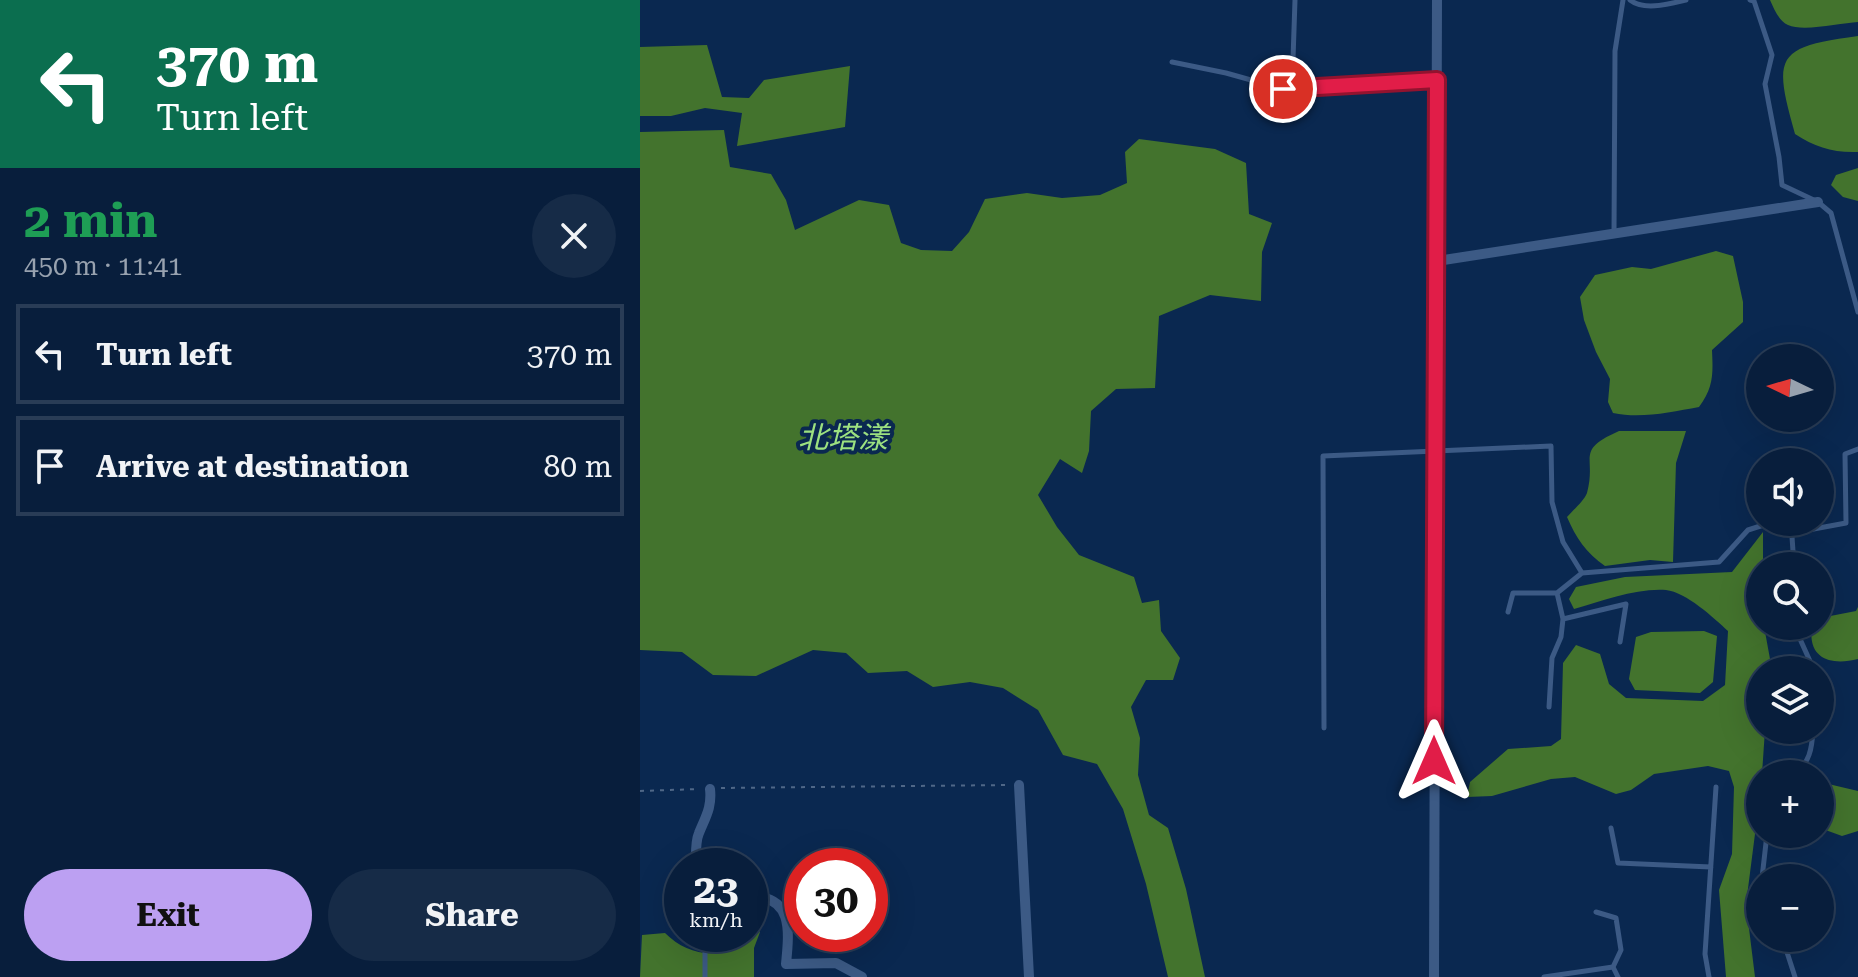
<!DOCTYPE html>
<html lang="en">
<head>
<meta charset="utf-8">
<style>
  body { margin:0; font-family:"Roboto Serif","Noto Sans SC",serif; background:#162b47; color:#f1f3f6; height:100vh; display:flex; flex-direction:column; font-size:30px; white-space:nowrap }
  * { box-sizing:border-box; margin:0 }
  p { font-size:26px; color:#98a2af }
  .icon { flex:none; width:44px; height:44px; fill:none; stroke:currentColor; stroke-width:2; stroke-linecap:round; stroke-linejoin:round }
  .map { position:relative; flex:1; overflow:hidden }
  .sheet { display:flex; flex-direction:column; background:#081e3c; width:640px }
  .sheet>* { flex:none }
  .hud { background:#0b6e4f; color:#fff; overflow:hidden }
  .needle { width:52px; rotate:275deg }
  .buttons { position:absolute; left:1106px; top:344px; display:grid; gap:16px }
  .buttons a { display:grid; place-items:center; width:88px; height:88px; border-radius:50%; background:#081e3c; box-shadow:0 8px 32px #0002,0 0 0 2px #293c56; font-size:40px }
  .speed { position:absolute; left:24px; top:848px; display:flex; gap:16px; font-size:40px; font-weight:700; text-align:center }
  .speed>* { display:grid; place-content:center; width:104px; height:104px; border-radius:50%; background:#081e3c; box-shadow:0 8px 32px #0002,0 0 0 2px #293c56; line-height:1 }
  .speed small { font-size:20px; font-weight:400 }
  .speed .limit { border:12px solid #d22; background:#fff; color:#111 }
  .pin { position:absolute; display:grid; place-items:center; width:68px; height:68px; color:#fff; margin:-34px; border:4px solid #fff; border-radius:50%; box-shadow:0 2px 8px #0007 }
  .me { position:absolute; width:88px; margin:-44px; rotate:0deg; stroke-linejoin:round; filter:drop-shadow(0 0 6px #0008) }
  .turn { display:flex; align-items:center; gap:28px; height:168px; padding:0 24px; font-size:36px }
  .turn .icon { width:104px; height:104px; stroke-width:2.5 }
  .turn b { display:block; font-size:56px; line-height:68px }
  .round { display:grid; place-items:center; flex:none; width:84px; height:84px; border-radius:42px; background:#162b47 }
  .head { display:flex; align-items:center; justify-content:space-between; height:136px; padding:0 24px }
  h1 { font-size:48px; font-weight:700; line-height:60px; color:#1e9e55 }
  .cta { display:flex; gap:16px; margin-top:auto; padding:16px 24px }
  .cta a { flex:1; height:92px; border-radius:48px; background:#bca0f2; color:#111; font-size:32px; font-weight:700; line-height:92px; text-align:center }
  .cta a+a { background:#162b47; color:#f1f3f6 }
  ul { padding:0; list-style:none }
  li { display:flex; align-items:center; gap:24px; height:100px; margin:0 16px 12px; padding:0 8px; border:4px solid #293c56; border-radius:0px }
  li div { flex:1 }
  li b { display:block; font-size:30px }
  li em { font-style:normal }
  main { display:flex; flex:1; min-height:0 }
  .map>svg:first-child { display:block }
  .water { fill:#43732d }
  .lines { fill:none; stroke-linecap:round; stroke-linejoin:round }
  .path { stroke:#4f6787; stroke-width:2; stroke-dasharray:4 6; stroke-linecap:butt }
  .service { stroke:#3c5a85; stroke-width:5 }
  .minor { stroke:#3c5a85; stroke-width:10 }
  .route-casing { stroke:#92132f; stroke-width:20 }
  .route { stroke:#e11d48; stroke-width:14 }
  .labels { text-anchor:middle; stroke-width:8; stroke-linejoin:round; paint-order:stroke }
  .water-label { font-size:30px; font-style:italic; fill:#9ce180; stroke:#0a2850 }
</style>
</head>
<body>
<main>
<section class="sheet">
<div class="hud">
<div class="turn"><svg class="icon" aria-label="left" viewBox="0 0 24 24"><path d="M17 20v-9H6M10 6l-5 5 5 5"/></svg><div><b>370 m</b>Turn left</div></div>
</div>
<div class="head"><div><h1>2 min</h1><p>450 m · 11:41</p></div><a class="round"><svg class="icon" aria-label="close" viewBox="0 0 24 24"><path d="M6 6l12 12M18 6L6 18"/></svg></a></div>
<ul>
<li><svg class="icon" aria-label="left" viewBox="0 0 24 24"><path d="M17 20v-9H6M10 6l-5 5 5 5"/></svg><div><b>Turn left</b></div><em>370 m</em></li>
<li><svg class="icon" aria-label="arrive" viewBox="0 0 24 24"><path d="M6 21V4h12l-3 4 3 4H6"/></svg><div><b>Arrive at destination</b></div><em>80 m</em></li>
</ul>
<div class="cta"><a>Exit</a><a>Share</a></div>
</section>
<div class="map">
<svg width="1218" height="977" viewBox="0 0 1218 977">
  <rect width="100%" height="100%" fill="#0a2850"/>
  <path class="water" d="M1130 0H1218V22C1201 23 1163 32 1148 25 1139 21 1134 9 1130 0Z
    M1218 36V152C1193 153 1175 147 1155 134 1133 56 1135 47 1218 36Z
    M67 45 82 97 109 98 124 80 210 66 205 127 97 146 102 113 65 108 31 116H0V47Z
    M84 130 90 167 131 174 146 200 155 230 219 200 249 205 261 243 281 250 312 251 329 232 345 199 387 193 422 198 460 195 487 183 485 152 499 139 575 149 606 163 609 214 632 223 622 252 621 301 570 295 519 316 515 388 476 389 451 411 449 451 442 473 420 459 398 495 417 527 439 555 494 577 502 603 519 600 521 631 540 658 533 680H506L491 707 500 738 498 775 509 815 528 828 546 889 565 977H528L506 884 483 809 457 764 423 755 398 710 363 688 330 682 293 687 267 671 228 673 206 653 173 650 116 676 73 675 42 652 0 650V132Z
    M1218 168V201L1203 197 1191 185 1196 175Z
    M1076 251 1093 256 1103 302V322L1072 350C1073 373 1074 387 1059 407 1031 412 1001 419 973 413L968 402 970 379 956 352 944 320 940 297 955 275 992 267 1011 269Z
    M979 431H1046L1036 463 1033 562 1010 560 965 566C946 553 936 538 927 517 933 510 944 501 947 493 957 456 934 451 979 431Z
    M1123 532V566H1120V626H1124L1132 670H1120V730H1125L1122 774H1120V795L1106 904 1115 977H1086L1079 890 1092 854 1094 787 1089 771 1068 766 1014 774 991 790 976 794 935 777 911 779 852 796 827 797 830 782 868 749 911 746 921 739 923 663 936 645 960 654 969 684 986 698 1063 701 1085 685 1088 631C1074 618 1046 592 1026 590 996 588 963 601 934 609L929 599 936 587 985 577 1092 572Z
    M1218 607V659C1191 666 1167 659 1172 626H1180V618L1216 611Z
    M1064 631 1077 636 1073 682 1060 693 995 690 989 679 996 637 1011 632Z
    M1180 782 1218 791V831L1202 836 1180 828Z
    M112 924 120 932 114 948V977H0L2 935 25 933C43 951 67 958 91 950L100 934H110Z"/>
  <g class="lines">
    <path class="path" d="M81 788 367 785
      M0 791 59 789"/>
    <path class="service" d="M990 0C1004 11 1029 4 1046 0
      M1110 0 1114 1 1132 55 1125 84 1139 157 1142 185 1178 202 1191 213 1218 312
      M532 62 586 73 643 89 795 80
      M652 89 655 0
      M974 233 975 51 983 0
      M1145 450 1146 462
      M1151 522 1154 566
      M1152 533 1206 523 1205 454 1218 449
      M868 612 873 593H917L942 573 1079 562 1108 530 1133 522
      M923 619 986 604 980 642
      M1159 626 1160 639 1174 670
      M909 707 912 658 921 637 923 619 917 593
      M684 728 683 456 911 446 912 502 923 542 942 573
      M1153 774C1170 764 1172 748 1173 730
      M971 828 978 863 1071 867
      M1122 878 1127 834
      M1120 894V907
      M956 912 976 918 981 950 973 967
      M1134 938 1144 943 1155 977
      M65 941V977
      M904 977 973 967 978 977
      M1069 977 1065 954 1076 787"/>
    <path class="minor" d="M797 261 1178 202
      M379 785 389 977
      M56 866C56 856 55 842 59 833 66 816 72 807 70 789
      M110 897C154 895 149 933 146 964L196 963 222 977
      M794 977 797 0"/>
  </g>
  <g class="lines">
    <defs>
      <path id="route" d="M643 89 797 80 794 761"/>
    </defs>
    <use href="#route" class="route-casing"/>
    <use href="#route" class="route"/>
  </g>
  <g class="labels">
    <g class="water-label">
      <text x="203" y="448">北塔漾</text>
    </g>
  </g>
</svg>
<div class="buttons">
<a><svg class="needle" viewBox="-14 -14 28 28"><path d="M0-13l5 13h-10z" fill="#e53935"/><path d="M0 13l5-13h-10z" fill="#98a2af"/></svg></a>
<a><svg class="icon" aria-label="sound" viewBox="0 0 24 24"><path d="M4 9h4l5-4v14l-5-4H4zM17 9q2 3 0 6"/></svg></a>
<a><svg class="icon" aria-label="search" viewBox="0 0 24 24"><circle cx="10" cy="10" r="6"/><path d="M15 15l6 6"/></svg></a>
<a><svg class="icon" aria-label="layers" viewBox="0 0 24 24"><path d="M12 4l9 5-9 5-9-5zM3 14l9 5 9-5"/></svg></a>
<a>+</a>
<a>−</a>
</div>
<div class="speed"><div>23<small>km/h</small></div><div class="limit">30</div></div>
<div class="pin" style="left:643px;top:89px;background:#d93025"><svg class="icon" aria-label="arrive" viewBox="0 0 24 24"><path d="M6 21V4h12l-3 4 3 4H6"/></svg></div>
<svg class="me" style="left:794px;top:761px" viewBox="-20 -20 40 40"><path d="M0-17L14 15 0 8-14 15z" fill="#e11d48" stroke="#fff" stroke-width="4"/></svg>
</div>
</main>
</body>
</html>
